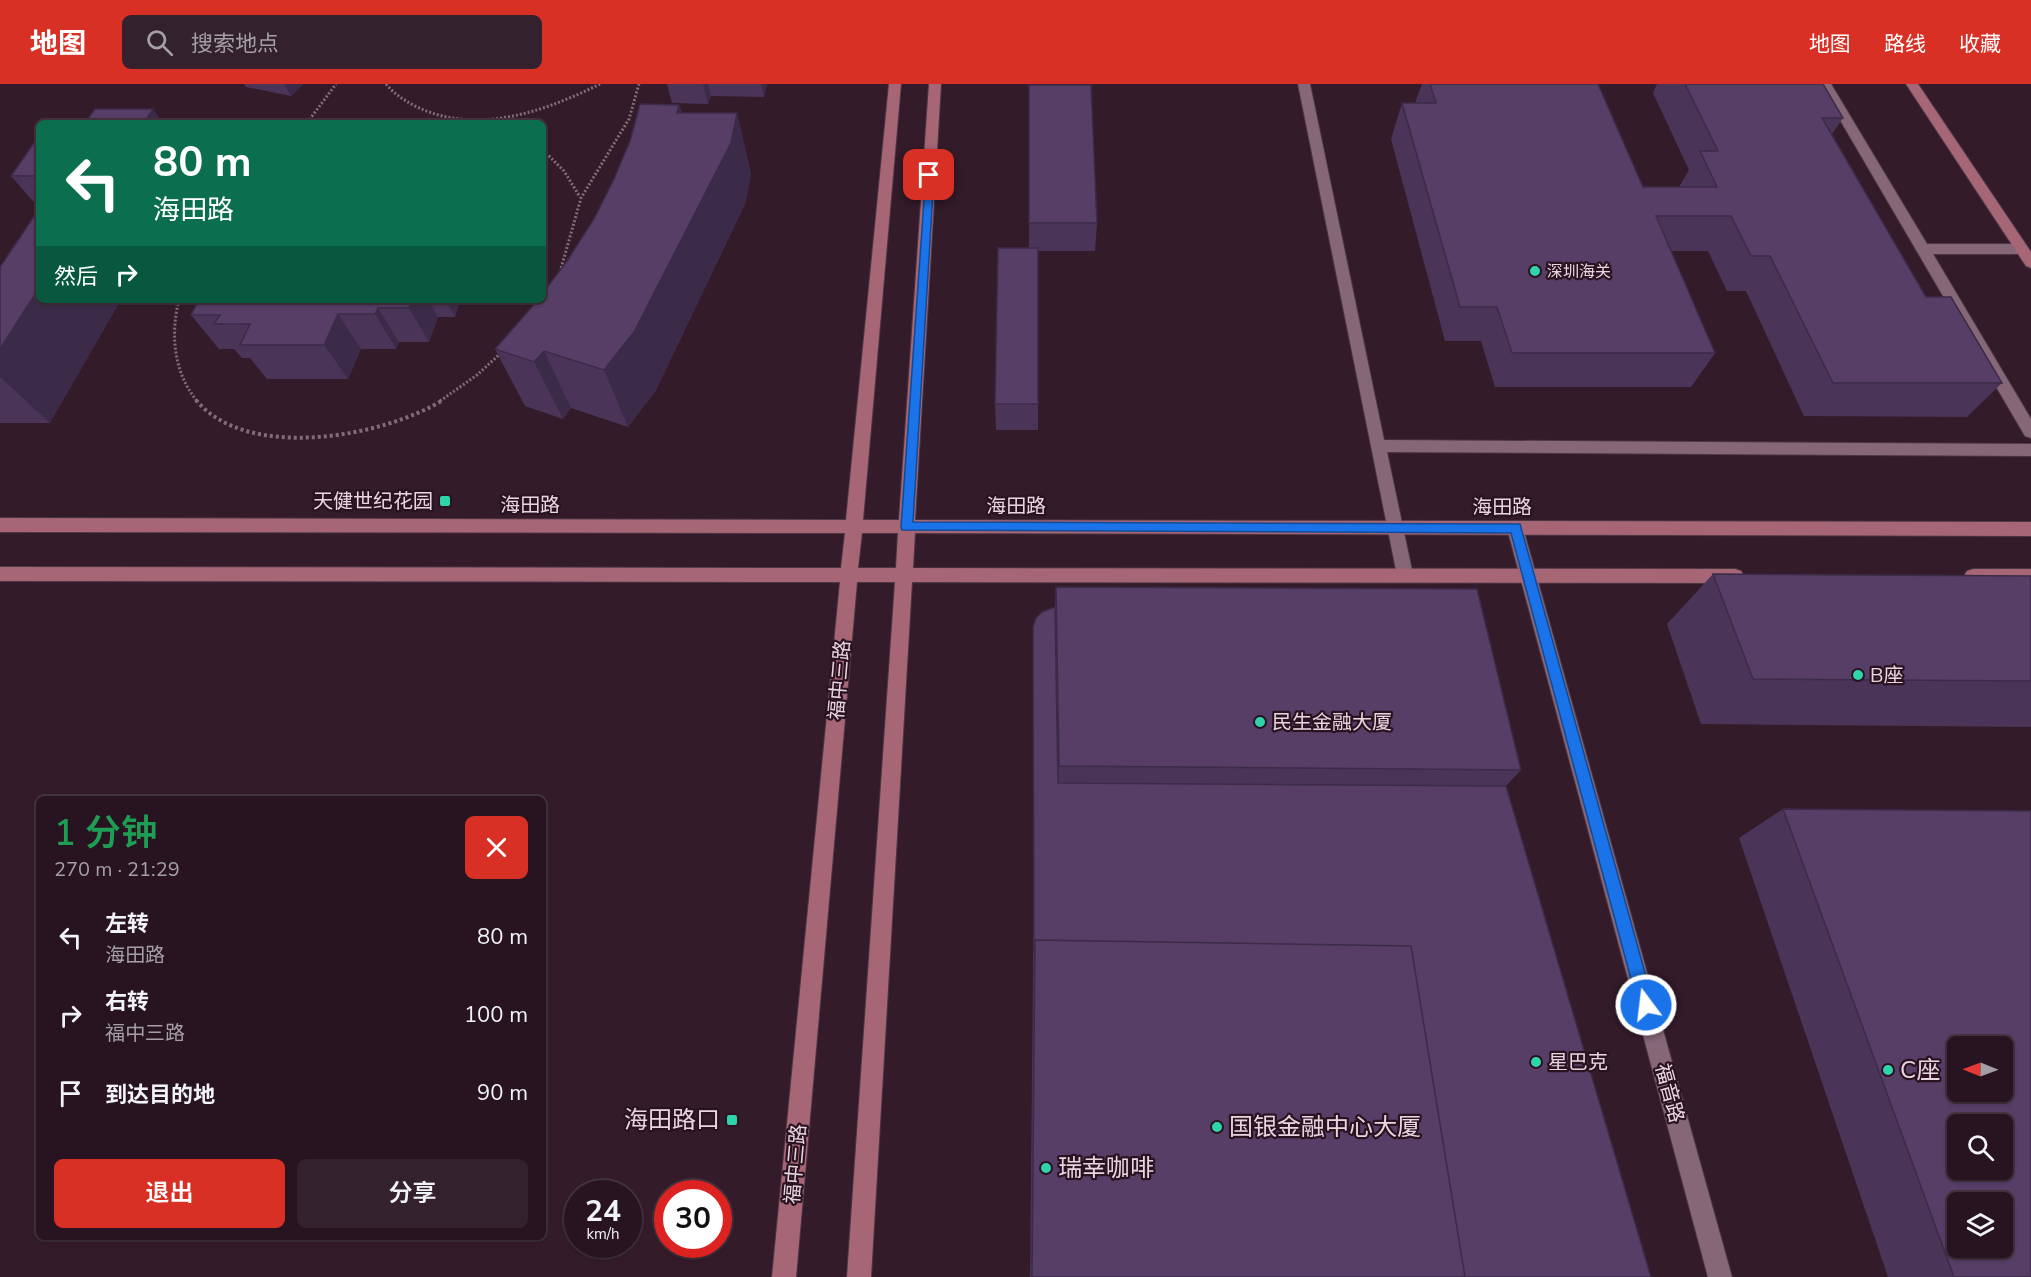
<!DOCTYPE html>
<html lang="zh">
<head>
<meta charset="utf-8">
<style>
  body { margin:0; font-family:"Nunito Sans","Noto Sans SC",sans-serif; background:#33212d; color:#f1f3f6; height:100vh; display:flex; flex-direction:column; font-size:22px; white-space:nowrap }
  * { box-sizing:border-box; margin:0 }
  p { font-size:20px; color:#a49ea5 }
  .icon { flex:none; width:33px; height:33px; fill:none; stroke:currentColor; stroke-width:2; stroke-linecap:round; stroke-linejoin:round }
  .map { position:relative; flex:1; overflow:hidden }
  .sheet { position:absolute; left:36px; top:712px; width:510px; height:444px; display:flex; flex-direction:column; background:#271420; border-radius:9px; box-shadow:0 2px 4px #0004,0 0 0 2px #43333e }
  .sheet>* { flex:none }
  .guide { position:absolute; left:36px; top:36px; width:510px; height:183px; border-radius:9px; box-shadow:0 2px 4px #0004,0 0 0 2px #43333e; background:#0b6e4f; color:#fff; overflow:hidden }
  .needle { width:39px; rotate:271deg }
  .controls { position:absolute; left:1947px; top:952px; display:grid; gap:12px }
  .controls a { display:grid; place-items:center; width:66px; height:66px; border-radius:9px; background:#271420; box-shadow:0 2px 4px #0004,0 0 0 2px #43333e; font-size:30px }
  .speed { position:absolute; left:564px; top:1096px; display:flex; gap:12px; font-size:30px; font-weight:700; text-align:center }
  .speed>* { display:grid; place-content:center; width:78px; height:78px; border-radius:50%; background:#271420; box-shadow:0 2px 4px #0004,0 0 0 2px #43333e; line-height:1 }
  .speed small { font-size:15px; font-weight:400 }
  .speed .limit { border:9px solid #d22; background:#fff; color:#111 }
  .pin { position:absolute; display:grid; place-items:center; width:51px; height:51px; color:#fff; margin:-26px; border-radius:12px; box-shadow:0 3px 9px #0006 }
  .me { position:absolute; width:66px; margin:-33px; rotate:345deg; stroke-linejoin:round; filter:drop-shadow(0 0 4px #0008) }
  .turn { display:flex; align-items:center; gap:21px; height:126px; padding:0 18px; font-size:27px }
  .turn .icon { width:78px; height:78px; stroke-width:2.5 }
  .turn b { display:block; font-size:42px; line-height:51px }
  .then { display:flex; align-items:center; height:57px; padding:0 18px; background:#0003; gap:12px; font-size:22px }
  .round { display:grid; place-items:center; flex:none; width:63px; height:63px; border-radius:9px; background:#33212d }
  .head { display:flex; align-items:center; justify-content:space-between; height:102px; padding:0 18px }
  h1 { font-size:36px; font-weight:600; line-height:45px; color:#1e9e55 }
  .cta { display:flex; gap:12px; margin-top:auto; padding:12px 18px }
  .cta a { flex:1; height:69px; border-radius:9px; background:#d93025; color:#fff; font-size:24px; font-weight:600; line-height:69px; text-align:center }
  .cta a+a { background:#33212d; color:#f1f3f6 }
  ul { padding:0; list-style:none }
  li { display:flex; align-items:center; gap:18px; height:78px; padding:0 18px }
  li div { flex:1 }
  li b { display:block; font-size:22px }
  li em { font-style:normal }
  header { display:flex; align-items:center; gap:36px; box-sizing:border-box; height:84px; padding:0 30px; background:#d93025; color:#fff }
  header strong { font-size:28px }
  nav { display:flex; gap:33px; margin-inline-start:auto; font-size:21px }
  .search { width:420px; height:54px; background:#33212d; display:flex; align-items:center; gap:15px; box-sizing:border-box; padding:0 21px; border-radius:9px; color:#a49ea5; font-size:22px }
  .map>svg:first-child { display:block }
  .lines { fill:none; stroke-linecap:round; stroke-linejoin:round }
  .lane-casing { stroke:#4c3743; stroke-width:2 }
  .street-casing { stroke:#4c3743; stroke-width:2 }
  .secondary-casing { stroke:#4c3743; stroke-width:2 }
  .path-far1 { stroke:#826c78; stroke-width:3; stroke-dasharray:2 2; stroke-linecap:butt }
  .path { stroke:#826c78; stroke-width:4; stroke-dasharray:3 3; stroke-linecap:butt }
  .lane { fill:#856778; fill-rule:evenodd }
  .street { fill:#856778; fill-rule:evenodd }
  .secondary { fill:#a66675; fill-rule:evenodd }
  .wall { fill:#4a3559 }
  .shaded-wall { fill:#3c2b48 }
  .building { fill:#563e67; stroke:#3c2b48; stroke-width:1.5; fill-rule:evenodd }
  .route { fill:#1a73e8; stroke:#114b97; stroke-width:1.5 }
  .poi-dot { fill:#2fd4aa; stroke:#2a1220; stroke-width:2 }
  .labels { text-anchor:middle; stroke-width:4.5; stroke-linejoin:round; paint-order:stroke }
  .far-poi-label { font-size:16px; fill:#e7d6df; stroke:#2a1220; text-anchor:start }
  .poi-label { font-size:20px; fill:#e7d6df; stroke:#2a1220; text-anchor:start }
  .street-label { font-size:20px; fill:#e7d6df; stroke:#2a1220 }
  .near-poi-label { font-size:24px; fill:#e7d6df; stroke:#2a1220; text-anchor:start }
</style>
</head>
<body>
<header>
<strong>地图</strong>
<div class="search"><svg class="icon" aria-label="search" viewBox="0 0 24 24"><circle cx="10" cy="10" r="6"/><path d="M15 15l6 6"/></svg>搜索地点</div>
<nav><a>地图</a><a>路线</a><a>收藏</a></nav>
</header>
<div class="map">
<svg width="2031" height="1193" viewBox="0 0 2031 1193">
  <rect width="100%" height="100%" fill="#341b2a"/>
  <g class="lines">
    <defs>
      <path id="lane" d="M1298 0H1310L1384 356 2031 360V372L1387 368 1413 491 1410 496 1404 498 1398 496Z
        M1819 0H1831L1927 160H2022L2029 165 2022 170H1933L2031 335V354L2025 352Z"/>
      <path id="street" d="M1515 437 1521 439 1523 444 1732 1193H1708L1507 444 1509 439Z"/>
      <path id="secondary" d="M889 0H901L863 436H899L929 0H941L915 436 2031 438V452L915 449 913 484 1735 485 1741 487 1744 492 1741 497 1735 499 912 498 871 1193H847L895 498H857L796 1193H772L840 498 0 497V483L841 484 845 449 0 448V434L846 436ZM862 449H898L896 484H858Z
        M1906 0H1918L2031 168V184L2026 182Z
        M1973 485H2031V499H1973L1967 497 1964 492 1967 487Z"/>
    </defs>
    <use href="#lane" class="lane-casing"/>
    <use href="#street" class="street-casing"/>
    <use href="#secondary" class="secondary-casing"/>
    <path class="path-far1" d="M386 0C394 10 404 16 415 22 475 52 544 28 600 0
      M460 37 471 39
      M307 39 336 0
      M409 39 444 36
      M543 66 564 87 580 113
      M560 188 581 114 629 35 639 0
      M179 216C170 251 174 289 197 317
      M440 317 477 291 501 269"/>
    <path class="path" d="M196 316C247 378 383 353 443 316"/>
    <use href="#lane" class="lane"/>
    <use href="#street" class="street"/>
    <use href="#secondary" class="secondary"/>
  </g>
  <path class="wall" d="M244 0H303L291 12 246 3Z
    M667 0H767L764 13 711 12 708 20 672 19Z
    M1422 0H1598L1643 103H1679L1689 86 1653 9 1657 0H1823L1843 34 1832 50 1926 213 2002 299 1967 333 1804 332 1746 207H1727L1708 167H1671L1715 269 1691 303H1495L1481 257H1445L1391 55 1402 19H1415Z
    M1029 1 1097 139 1095 167H1038V346H996L995 320 1029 164Z
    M679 21 682 29H737L751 90 745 120 656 306 628 343 571 324 563 335 525 322 495 265 534 220 567 177Z
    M39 56V124L11 92Z
    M0 183 50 339H0Z
    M199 216H460L455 233H438L429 258H399L396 265H361L348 295H267L250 274H242L234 265H219L191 231Z
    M1713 490 2031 492V643L1701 640 1667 540Z
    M1056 503 1521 686 1506 702 1651 1193H1030L1033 886V543L1055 523Z
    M1783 725 2031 1193H1888L1739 754Z"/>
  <path class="shaded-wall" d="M284 0H303L291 12Z
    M703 0H708L711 12 708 20Z
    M761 0H767L764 13Z
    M679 21 696 82 677 29Z
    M153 25 163 39H144Z
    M737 29 751 90 745 120 656 306 628 343 604 286Z
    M39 204V216H121L50 339 0 293V265Z
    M412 216H429L438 233 429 258 409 224Z
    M445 216H460L455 233Z
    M378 224 399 258 396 265 375 230Z
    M338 230 361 265 348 295 324 261Z
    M544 267 571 324 563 335 534 278Z"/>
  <path class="building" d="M1430 0H1598L1643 103H1717L1700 67H1718L1685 0H1823L1843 34H1822L1926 213H1951L2002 299H1833L1770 172H1751L1731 132H1656L1715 269H1512L1497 223H1460L1402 19H1436Z
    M1029 1H1091L1097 139H1029Z
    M640 20 679 21 677 29H737L731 59 634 248 604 286 544 267 534 278 495 265 538 216H543V209L567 177 594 135 614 95 630 57Z
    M95 25H153L144 39H85Z
    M36 56H39V92H11Z
    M39 125V204L0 265V183Z
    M998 164H1038V320H995Z
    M199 216H412L409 224H378L375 230H338L324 261H240L250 240H214L220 231H191Z
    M1713 490 2031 492V597L1753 595Z
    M1056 503 1477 505 1521 686 1059 682Z
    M1055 523 1058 699 1506 702 1651 1193H1465L1411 862 1035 856 1034 869 1033 543 1036 534 1042 528Z
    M1783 725 2031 727V1193H1954ZM1958 963H2002V1008H1958ZM1958 1041H2002V1086H1958ZM1958 1119H2002V1164H1958Z
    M1035 856 1411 862 1465 1193H1032Z"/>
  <path class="route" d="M926 88H929L934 91 913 438 1520 440 1654 921 1652 927 1646 929 1640 927 1638 921 1511 449 902 446 901 443Z"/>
  <g class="poi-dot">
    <circle cx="1535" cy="187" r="6"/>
    <rect x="439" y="411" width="12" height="12" rx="3"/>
    <circle cx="1858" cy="591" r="6"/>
    <circle cx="1260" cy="638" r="6"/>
    <circle cx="1536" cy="978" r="6"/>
    <circle cx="1888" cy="986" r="6"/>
    <rect x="726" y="1030" width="12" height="12" rx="3"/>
    <circle cx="1217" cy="1043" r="6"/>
    <circle cx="1046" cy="1084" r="6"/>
  </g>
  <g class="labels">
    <g class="far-poi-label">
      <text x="1547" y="193">深圳海关</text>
    </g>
    <g class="poi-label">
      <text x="433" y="424" text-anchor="end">天健世纪花园</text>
      <text x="1870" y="598">B座</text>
      <text x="1272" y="645">民生金融大厦</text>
      <text x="1548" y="985">星巴克</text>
    </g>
    <g class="street-label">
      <text x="530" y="428">海田路</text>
      <text x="1016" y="429">海田路</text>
      <text x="1502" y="430">海田路</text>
      <text transform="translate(839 596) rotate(-85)" y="7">福中三路</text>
      <text transform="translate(1670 1009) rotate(75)" y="7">福音路</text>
      <text transform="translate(795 1080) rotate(-85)" y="7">福中三路</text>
    </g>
    <g class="near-poi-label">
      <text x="1900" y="994">C座</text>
      <text x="720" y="1044" text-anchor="end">海田路口</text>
      <text x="1229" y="1051">国银金融中心大厦</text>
      <text x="1058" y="1092">瑞幸咖啡</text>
    </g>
  </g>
</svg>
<div class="controls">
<a><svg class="needle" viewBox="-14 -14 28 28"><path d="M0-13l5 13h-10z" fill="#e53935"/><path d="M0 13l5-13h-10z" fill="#a49ea5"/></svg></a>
<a><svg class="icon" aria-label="search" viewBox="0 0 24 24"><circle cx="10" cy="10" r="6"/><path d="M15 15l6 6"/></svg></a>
<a><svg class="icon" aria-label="layers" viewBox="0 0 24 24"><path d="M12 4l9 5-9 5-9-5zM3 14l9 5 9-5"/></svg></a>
</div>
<div class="speed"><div>24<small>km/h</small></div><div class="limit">30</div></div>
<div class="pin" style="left:929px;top:91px;background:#d93025"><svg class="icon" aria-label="arrive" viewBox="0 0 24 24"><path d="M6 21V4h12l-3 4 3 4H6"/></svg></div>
<svg class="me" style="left:1646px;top:921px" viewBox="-20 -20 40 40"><circle r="17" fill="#1a73e8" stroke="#fff" stroke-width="3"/><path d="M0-11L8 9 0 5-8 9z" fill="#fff"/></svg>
<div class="guide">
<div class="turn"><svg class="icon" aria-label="left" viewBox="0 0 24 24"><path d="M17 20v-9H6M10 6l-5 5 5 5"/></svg><div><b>80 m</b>海田路</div></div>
<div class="then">然后<svg class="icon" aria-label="right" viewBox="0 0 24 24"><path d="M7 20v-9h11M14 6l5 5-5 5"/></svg></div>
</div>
<section class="sheet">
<div class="head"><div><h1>1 分钟</h1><p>270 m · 21:29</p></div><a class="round" style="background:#d93025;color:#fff"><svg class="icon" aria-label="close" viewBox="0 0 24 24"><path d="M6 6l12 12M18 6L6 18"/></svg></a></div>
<ul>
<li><svg class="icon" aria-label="left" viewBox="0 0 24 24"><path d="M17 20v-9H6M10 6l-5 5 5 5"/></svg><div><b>左转</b><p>海田路</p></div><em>80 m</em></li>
<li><svg class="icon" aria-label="right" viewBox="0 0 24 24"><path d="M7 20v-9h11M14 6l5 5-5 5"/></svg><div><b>右转</b><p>福中三路</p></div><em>100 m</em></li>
<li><svg class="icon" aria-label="arrive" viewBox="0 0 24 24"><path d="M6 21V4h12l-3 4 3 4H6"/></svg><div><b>到达目的地</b></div><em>90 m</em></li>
</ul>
<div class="cta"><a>退出</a><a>分享</a></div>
</section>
</div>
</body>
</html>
